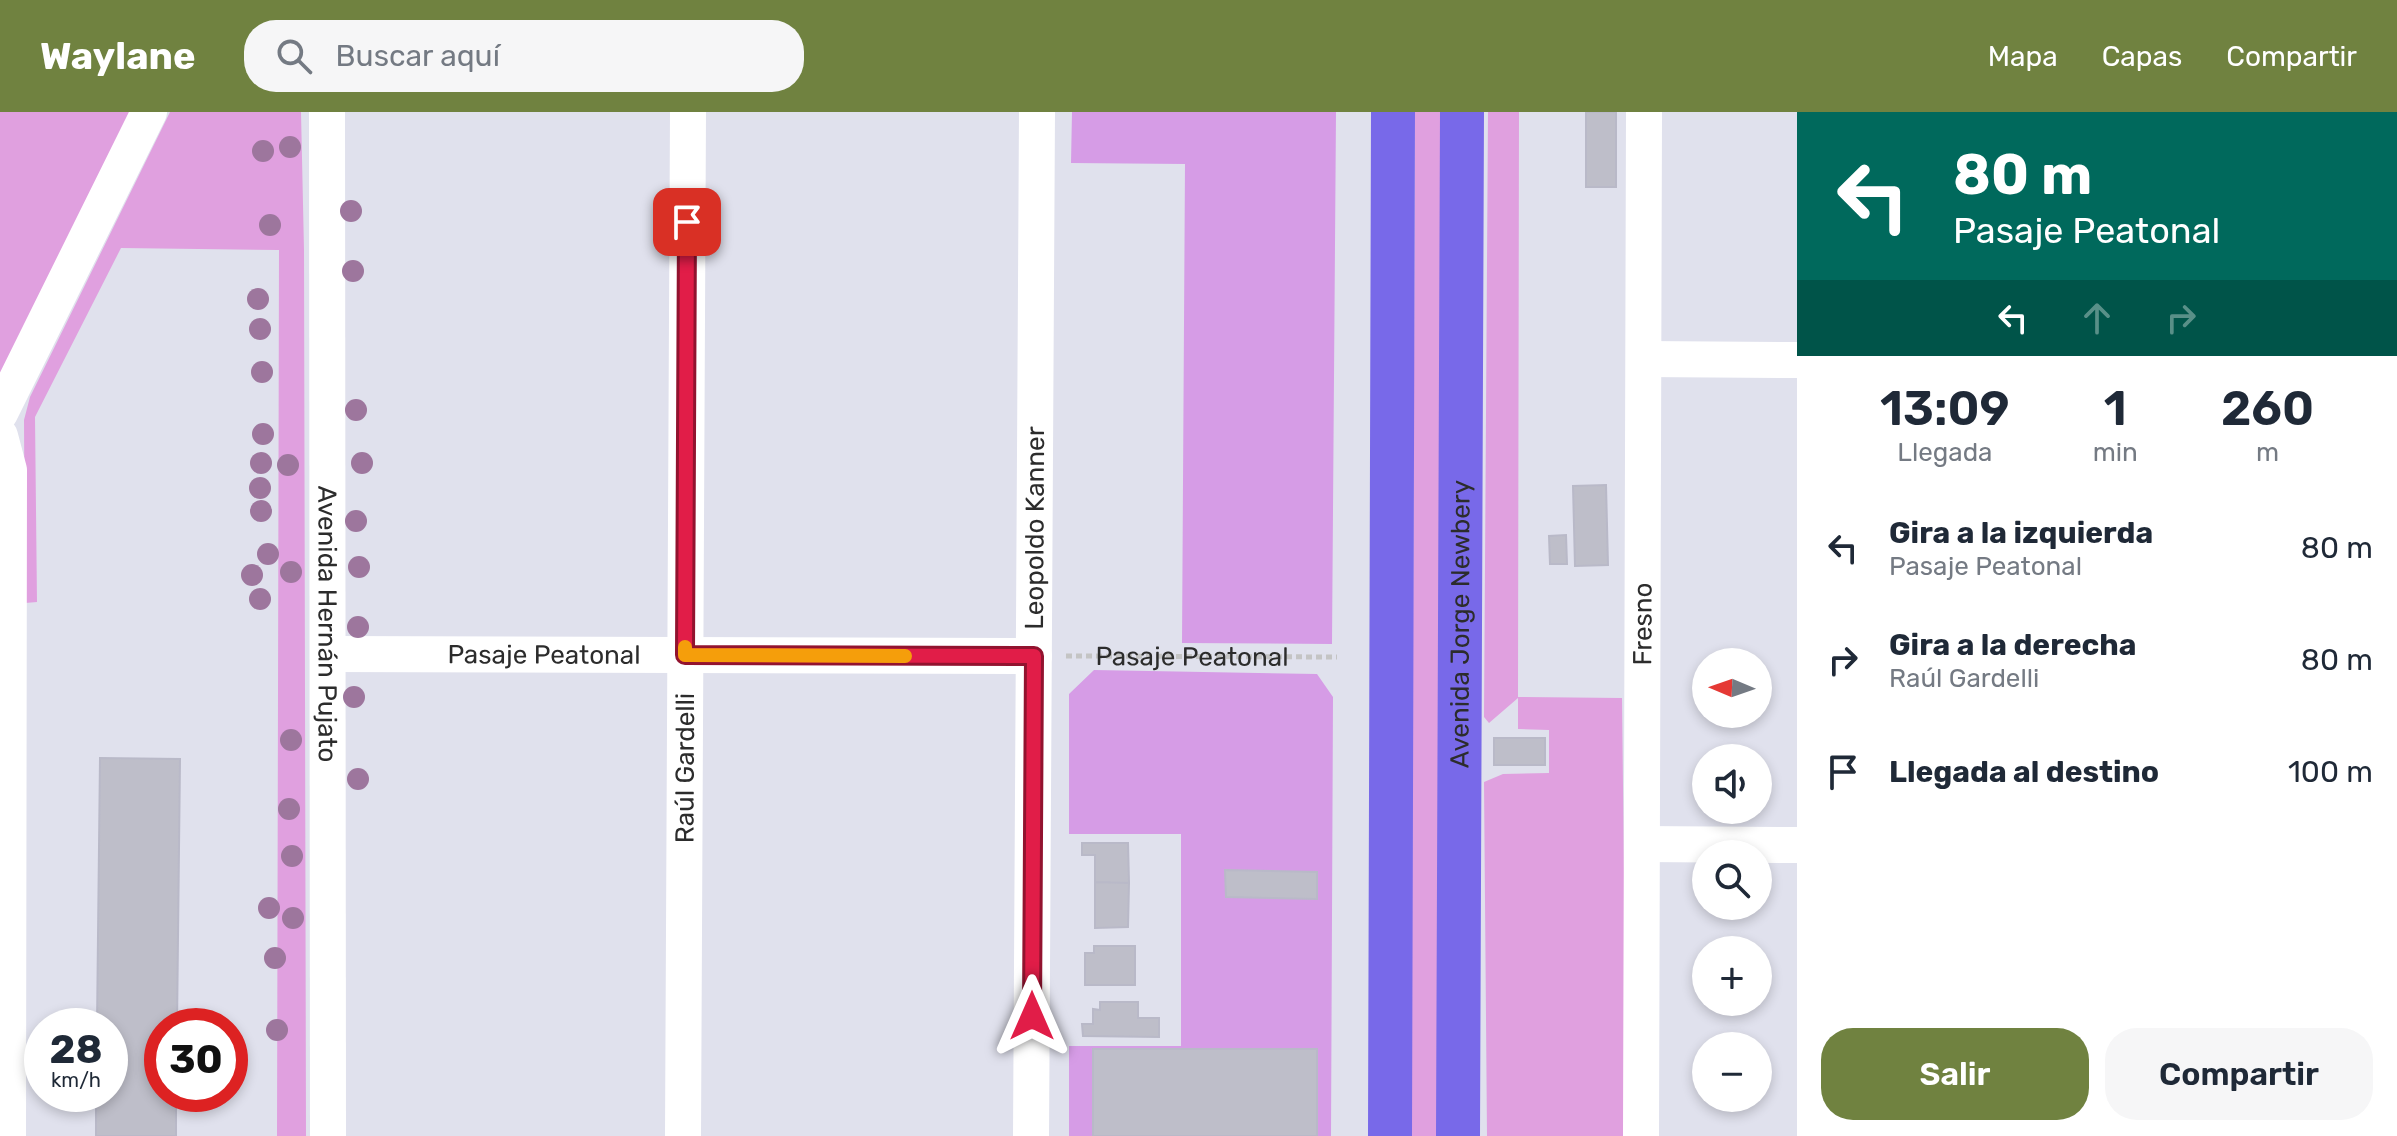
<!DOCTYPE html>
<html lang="es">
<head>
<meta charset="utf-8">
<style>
  body { margin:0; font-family:Rubik,sans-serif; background:#f6f6f7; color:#1f2937; height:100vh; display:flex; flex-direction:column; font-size:30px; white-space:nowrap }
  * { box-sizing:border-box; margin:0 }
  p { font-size:26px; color:#747a83 }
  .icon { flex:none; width:44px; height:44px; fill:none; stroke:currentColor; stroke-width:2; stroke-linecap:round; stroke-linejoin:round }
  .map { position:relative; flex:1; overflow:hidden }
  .sheet { display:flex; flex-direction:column; background:#fff; width:600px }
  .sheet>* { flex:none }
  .guide { background:#00695c; color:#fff; overflow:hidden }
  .needle { width:52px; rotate:272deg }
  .fabs { position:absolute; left:1692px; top:536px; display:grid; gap:16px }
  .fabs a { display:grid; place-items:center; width:80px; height:80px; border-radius:50%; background:#fff; box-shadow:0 4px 12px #0003; font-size:40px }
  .speed { position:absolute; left:24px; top:896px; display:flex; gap:16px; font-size:40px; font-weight:700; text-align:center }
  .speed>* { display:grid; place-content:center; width:104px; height:104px; border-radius:50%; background:#fff; box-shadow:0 4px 12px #0003; line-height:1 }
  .speed small { font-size:20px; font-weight:400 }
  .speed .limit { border:12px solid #d22; background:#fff; color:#111 }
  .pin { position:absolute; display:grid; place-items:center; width:68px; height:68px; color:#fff; margin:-34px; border-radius:16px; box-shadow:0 4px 12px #0006 }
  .me { position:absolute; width:88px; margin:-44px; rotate:0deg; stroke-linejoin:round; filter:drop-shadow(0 0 6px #0008) }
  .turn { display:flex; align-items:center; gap:28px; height:168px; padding:0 24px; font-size:36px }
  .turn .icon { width:104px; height:104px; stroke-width:2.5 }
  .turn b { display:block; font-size:56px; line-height:68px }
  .lanes { display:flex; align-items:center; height:76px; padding:0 24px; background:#0003; justify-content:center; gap:40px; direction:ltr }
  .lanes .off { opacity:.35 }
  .eta { display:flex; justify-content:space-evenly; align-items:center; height:136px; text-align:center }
  .eta b { font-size:48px; font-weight:600; line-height:56px }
  .action { display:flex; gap:16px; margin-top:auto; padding:16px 24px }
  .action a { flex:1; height:92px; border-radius:32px; background:#708240; color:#fff; font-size:32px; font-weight:600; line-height:92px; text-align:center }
  .action a+a { background:#f6f6f7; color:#1f2937 }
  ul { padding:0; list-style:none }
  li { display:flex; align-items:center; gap:24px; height:112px; padding:0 24px }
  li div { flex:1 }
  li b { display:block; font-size:30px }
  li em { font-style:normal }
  header { display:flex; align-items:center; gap:48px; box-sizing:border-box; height:112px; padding:0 40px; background:#708240; color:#fff }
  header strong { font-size:38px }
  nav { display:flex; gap:44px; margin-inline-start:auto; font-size:28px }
  .search { width:560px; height:72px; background:#f6f6f7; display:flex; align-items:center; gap:20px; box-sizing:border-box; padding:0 28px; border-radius:32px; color:#747a83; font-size:30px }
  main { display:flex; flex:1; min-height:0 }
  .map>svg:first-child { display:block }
  .green { fill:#e0a0df }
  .pitch { fill:#d69ce6 }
  .building { fill:#bebec9; stroke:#b9b9c8; stroke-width:2 }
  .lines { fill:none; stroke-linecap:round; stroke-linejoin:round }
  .path { stroke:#c4c4c4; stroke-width:5; stroke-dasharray:6 4; stroke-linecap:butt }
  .minor { stroke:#fff; stroke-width:36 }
  .major { stroke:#7869e9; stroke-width:44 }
  .tree { fill:#9d769d }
  .route-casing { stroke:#92132f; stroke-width:20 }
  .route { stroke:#e11d48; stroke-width:14 }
  .slow { stroke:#f59e0b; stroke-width:14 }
  .labels { text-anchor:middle; stroke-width:8; stroke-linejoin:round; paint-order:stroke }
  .street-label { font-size:26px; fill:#2c2c2c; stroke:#fff }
</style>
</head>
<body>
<header>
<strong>Waylane</strong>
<div class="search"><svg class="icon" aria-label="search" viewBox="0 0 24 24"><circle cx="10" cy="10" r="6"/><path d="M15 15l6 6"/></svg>Buscar aquí</div>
<nav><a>Mapa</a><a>Capas</a><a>Compartir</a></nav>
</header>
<main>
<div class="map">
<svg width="1797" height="1024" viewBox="0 0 1797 1024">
  <rect width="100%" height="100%" fill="#e0e1ed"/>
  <path class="green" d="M0 0H136L0 278Z
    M170 0H301L304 138 306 1024H277L279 138 121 136 35 305 37 490 25 491 24 308 30 285Z
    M1415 0H1444L1442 1024H1411Z
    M1488 0H1519L1518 585 1622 586 1627 1024H1487L1484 670 1503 662 1549 661V618L1518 617V586L1489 611 1484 605Z"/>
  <path class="pitch" d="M1072 0H1336L1332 532 1182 531 1185 52 1071 51Z
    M1094 558 1317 562 1333 585 1331 1024H1069V934H1181V722H1069V582Z"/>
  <path class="building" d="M1586 0H1616V75H1586Z
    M1606 373 1608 453 1575 454 1573 374Z
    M1566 423 1567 452H1550L1549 424Z
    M1494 626H1545V653H1494Z
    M100 646 180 647 177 914H162V982H176V1024H96V982H110V914H97Z
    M1082 731H1128L1129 771 1095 770V743H1082Z
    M1225 758 1317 760V787L1226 785Z
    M1095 770 1129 771 1128 815 1095 816Z
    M1094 834H1135V873H1085V841H1094Z
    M1100 890H1138V906H1159V925L1083 924 1082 912H1093V897L1100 898Z
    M1093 937H1317V1024H1093Z"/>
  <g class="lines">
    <path class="path" id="s1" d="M1066 544 1337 545"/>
    <g class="minor">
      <path id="s2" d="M327 0 328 1024"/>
      <path d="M1644 247 1797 248"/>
      <path d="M0 301 149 0"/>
      <path d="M0 324 9 358 8 1024"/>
      <path id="s3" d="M328 542 1034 544"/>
      <path d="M1642 732 1797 733"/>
      <path id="s4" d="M683 1024 688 0"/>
      <path id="s5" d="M1031 1024 1037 0"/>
      <path id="s6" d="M1641 1024 1644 0"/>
    </g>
    <g class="major">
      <path d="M1390 1024 1393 0"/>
      <path id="s7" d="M1458 1024 1462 0"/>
    </g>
  </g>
  <g class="tree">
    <circle cx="290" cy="35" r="11"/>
    <circle cx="263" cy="39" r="11"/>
    <circle cx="351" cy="99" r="11"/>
    <circle cx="270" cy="113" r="11"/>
    <circle cx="353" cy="159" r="11"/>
    <circle cx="258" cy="187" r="11"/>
    <circle cx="260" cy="217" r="11"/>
    <circle cx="262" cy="260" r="11"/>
    <circle cx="356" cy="298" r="11"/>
    <circle cx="263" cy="322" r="11"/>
    <circle cx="261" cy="351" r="11"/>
    <circle cx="362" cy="351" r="11"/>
    <circle cx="288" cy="353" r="11"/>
    <circle cx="260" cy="376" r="11"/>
    <circle cx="261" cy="399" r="11"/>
    <circle cx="356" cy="409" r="11"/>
    <circle cx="268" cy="442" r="11"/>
    <circle cx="359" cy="455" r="11"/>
    <circle cx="291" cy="460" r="11"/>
    <circle cx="252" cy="463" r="11"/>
    <circle cx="260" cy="487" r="11"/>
    <circle cx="358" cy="515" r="11"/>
    <circle cx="354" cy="585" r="11"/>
    <circle cx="291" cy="628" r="11"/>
    <circle cx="358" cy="667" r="11"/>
    <circle cx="289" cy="697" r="11"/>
    <circle cx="292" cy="744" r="11"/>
    <circle cx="269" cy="796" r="11"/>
    <circle cx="293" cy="806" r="11"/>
    <circle cx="275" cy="846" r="11"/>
    <circle cx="277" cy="918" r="11"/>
  </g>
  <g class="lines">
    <defs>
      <path id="route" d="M687 110 685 543 1034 544 1032 904"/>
    </defs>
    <use href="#route" class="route-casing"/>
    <use href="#route" class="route"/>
    <path class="slow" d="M685 535V543L905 544"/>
  </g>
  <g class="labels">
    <g class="street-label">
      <text dy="9" stroke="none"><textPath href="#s5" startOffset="608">Leopoldo Kanner</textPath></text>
      <text dy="9" stroke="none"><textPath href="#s2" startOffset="512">Avenida Hernán Pujato</textPath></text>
      <text dy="9" stroke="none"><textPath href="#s7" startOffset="512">Avenida Jorge Newbery</textPath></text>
      <text dy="9" stroke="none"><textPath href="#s6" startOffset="512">Fresno</textPath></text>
      <text dy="9" stroke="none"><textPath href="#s3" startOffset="216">Pasaje Peatonal</textPath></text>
      <text dy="9" stroke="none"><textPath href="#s1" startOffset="126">Pasaje Peatonal</textPath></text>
      <text dy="9" stroke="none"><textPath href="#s4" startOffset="368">Raúl Gardelli</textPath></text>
    </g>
  </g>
</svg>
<div class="fabs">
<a><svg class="needle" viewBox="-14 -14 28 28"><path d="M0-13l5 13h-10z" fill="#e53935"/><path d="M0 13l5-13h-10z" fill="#747a83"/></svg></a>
<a><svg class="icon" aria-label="sound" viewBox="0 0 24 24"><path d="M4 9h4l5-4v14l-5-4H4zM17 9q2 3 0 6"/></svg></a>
<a><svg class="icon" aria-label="search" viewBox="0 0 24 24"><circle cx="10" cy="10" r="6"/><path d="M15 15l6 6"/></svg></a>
<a>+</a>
<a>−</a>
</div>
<div class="speed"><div>28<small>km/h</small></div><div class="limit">30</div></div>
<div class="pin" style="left:687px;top:110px;background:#d93025"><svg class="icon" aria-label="arrive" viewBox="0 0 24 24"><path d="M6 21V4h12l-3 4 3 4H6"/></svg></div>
<svg class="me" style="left:1032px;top:904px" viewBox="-20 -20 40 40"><path d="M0-17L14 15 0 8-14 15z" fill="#e11d48" stroke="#fff" stroke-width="4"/></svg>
</div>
<section class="sheet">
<div class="guide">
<div class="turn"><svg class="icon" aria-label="left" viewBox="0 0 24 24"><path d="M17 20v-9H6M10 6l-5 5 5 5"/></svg><div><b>80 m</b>Pasaje Peatonal</div></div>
<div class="lanes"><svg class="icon" aria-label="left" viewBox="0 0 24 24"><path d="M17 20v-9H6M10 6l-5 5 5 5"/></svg><svg class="icon off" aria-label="ahead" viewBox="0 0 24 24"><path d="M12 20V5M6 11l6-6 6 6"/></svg><svg class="icon off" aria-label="right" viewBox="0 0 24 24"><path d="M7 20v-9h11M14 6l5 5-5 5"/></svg></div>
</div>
<div class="eta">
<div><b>13:09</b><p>Llegada</p></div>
<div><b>1</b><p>min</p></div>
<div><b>260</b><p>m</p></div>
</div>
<ul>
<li><svg class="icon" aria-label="left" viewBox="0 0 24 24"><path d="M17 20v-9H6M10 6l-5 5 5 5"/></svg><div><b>Gira a la izquierda</b><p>Pasaje Peatonal</p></div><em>80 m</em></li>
<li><svg class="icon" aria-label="right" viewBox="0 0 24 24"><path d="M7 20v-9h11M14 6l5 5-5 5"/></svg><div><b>Gira a la derecha</b><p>Raúl Gardelli</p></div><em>80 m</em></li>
<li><svg class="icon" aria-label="arrive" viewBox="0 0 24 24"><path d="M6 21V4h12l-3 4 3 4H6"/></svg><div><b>Llegada al destino</b></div><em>100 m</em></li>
</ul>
<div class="action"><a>Salir</a><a>Compartir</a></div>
</section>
</main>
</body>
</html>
